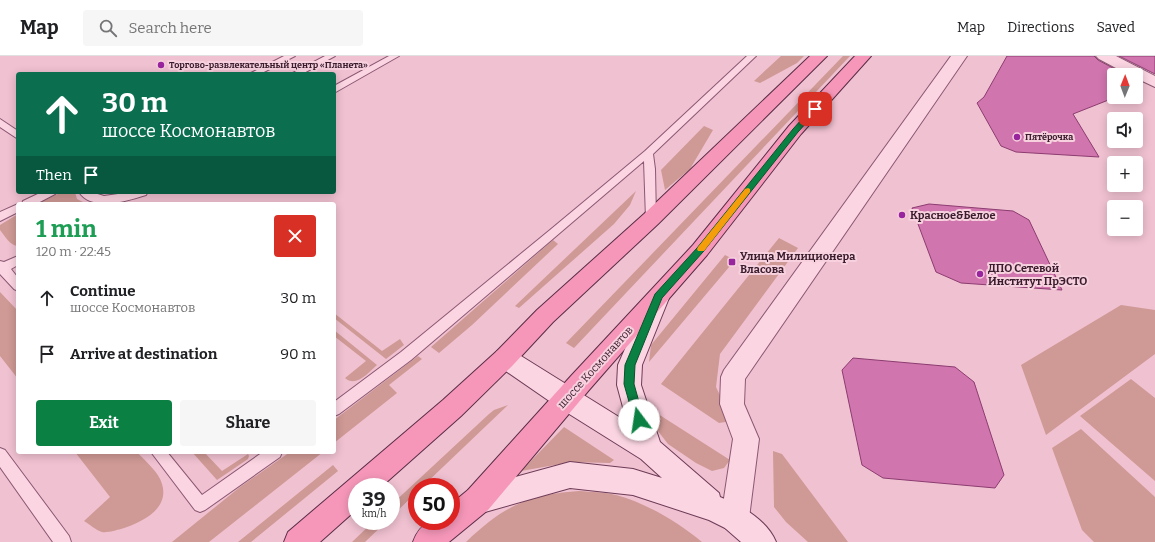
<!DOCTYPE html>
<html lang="en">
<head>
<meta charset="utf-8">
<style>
  body { margin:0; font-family:Bitter,serif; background:#f6f6f6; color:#202124; height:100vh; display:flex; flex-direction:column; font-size:15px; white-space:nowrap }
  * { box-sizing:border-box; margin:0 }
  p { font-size:13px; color:#757577 }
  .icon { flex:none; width:22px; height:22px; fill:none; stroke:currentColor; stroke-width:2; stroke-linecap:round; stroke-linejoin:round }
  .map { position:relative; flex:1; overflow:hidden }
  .details { position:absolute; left:16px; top:146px; width:320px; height:252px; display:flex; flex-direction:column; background:#fff; border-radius:4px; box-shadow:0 2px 10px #0003 }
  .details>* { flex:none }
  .banner { position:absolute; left:16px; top:16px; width:320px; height:122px; border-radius:4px; box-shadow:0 2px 10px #0003; background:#0b6e4f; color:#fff; overflow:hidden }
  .needle { width:26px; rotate:1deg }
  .fabs { position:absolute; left:1107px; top:12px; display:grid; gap:8px }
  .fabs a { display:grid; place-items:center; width:36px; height:36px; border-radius:4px; background:#fff; box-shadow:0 2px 10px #0003; font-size:20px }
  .speed { position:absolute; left:348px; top:422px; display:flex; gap:8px; font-size:20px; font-weight:700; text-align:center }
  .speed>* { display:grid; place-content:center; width:52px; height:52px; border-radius:50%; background:#fff; box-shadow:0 2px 10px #0003; line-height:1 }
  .speed small { font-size:10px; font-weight:400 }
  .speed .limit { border:6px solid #d22; background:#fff; color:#111 }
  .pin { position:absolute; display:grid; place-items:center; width:34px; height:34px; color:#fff; margin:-17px; border-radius:8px; box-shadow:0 2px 6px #0006 }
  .me { position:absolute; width:44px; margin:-22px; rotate:346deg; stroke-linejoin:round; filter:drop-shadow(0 0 3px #0008) }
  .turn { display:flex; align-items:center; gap:14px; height:84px; padding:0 20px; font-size:18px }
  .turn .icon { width:52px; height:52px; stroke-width:2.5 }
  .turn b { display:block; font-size:28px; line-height:34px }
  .then { display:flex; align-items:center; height:38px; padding:0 20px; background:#0003; gap:8px; font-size:15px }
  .round { display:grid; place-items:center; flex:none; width:42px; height:42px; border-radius:4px; background:#f6f6f6 }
  .summary { display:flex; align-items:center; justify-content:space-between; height:68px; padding:0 20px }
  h1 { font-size:24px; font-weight:700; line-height:30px; color:#1e9e55 }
  .primary-button { display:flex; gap:8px; margin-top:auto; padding:8px 20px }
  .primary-button a { flex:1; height:46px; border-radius:4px; background:#0b8043; color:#fff; font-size:16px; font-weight:700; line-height:46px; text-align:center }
  .primary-button a+a { background:#f6f6f6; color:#202124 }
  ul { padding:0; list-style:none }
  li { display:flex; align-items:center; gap:12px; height:56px; padding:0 20px }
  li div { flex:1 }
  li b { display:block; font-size:15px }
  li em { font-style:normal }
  header { display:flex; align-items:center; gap:24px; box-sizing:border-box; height:56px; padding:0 20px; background:#fff; border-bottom:1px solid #e0e0e0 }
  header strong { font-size:19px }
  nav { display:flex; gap:22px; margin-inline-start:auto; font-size:14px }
  .search { width:280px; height:36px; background:#f6f6f6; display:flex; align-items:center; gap:10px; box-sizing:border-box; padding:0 14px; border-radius:4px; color:#757577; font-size:15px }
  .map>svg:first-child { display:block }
  .green { fill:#cf9995 }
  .building { fill:#d175af; stroke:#8c3c70 }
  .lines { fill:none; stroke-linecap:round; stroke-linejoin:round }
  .service-casing { stroke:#8b5872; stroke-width:2 }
  .minor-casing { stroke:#8b5872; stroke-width:2 }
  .secondary-casing { stroke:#6d3b56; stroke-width:2 }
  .primary-casing { stroke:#592c46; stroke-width:2 }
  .service { fill:#fbd5e2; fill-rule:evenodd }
  .minor { fill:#fbd5e2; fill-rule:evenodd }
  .secondary { fill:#fbd5e2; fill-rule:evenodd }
  .primary { fill:#f697b9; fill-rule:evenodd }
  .route { fill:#0b8043; stroke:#07532c }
  .slow { fill:#f59e0b }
  .poi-dot { fill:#98249e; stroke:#f7d1de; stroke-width:1.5 }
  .labels { text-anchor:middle; stroke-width:4; stroke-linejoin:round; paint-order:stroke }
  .far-poi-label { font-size:9px; font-weight:bold; fill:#3a1d2d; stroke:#f7d1de; text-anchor:start }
  .poi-label { font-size:11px; font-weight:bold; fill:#3a1d2d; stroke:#f7d1de; text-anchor:start }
  .street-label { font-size:11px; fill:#3a1d2d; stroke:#f7d1de }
</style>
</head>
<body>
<header>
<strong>Map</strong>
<div class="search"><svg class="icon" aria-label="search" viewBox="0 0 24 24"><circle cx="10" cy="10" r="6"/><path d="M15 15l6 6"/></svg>Search here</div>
<nav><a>Map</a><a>Directions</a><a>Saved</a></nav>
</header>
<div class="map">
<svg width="1155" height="486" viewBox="0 0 1155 486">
  <rect width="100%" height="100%" fill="#f0c1d1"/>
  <path class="green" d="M781 0H804L797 7 760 27 754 25Z
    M843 0H850L574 292 566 287Z
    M704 70 713 74 690 113 665 134 661 114Z
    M636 135 630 149 614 168 519 252 515 250Z
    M61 136H75L77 143 85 147 93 148H37Z
    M18 158V190C10 190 5 180 0 174V169Z
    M779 182 798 192 720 298 716 331 732 365 719 367 661 328Z
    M553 184 558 188 472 269 439 297 431 291Z
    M725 199 735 204 649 306 651 289Z
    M0 236 18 255V323L0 300Z
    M1121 249 1155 254V298L1046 379 1021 309Z
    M334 257 382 295 400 283 404 289 386 303 334 262Z
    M334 274 377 309C369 316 356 332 345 322L366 305 334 280Z
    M418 300 422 303 389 329 397 337 334 387V364Z
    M1131 323 1155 342V425L1080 360Z
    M508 349 422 431H417V436L391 461V449L489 358 494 354Z
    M644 349 730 404 724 412 712 415 696 407 668 388 654 370Z
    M564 371 614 404 610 407 572 406 521 415Z
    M1081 373 1155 441V486H1094L1082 474 1052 392Z
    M773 395 782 398 848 486H808L786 466 774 451Z
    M75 396H137C145 405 159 416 162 428 170 454 140 467 121 473 116 474 108 477 102 476 97 475 89 468 84 465L110 441Z
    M192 396H204L222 415 248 398 249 400 248 403 217 424Z
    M290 396H323L209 486H172L240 431Z
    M333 409 338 415 251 486H238Z
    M579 435C591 436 604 436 616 439 646 447 678 466 702 486H466C504 450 527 439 579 435Z
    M374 465H387L365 486H352Z"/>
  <path class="building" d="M1007 0H1094L1098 4 1126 19H1114V41H1116L1073 58 1099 101 1016 96 1001 90 977 47 984 41Z
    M1119 0H1155V18Z
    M929 148 1013 155 1029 164 1062 234 961 227 936 216 912 152Z
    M853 302 955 311 974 326 1004 419 995 432 883 422 862 409 842 314Z"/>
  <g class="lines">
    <defs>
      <path id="service" d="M284 0H295L260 18H249Z
        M325 0H335L302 18H291Z
        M389 0H399L334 37V30Z
        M747 0H756L653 98 655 113 656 163 655 166H647L646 163 644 105 411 304 339 358 334 360V346L401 296 550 174 645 95Z
        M0 63 18 75V83L0 71Z
        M42 136H56L55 138 36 148H22L23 145Z
        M79 136H91L104 140 132 136 147 137 146 139C127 145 92 156 79 136Z
        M18 148V156L0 165V156Z
        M18 200V209L11 213 18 222V235L14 233 0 218V205L4 206Z
        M0 392 5 394 69 480 71 486H53L0 411Z
        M151 396H167L202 439 263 396H282L280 401 205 454 200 456 195 454Z"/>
      <path id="minor" d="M951 0H967L745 323 744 348 759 383 749 462 745 472 735 476 725 472 721 462 733 383 720 348 721 321 724 314Z
        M1096 0H1116L1155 20V31L1136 22V19H1129L1099 3Z"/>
      <path id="secondary" d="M658 233 666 236 669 242 642 309 641 329 660 386 719 437 720 441C742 450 767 464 776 486H741L725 472 709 464 633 439 570 432 478 458 468 454 464 444 468 434 570 406 633 413 662 422 641 403 558 351 497 309 493 302 497 295 505 292 513 295 627 366 617 329 618 309 647 242 650 236Z"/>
      <path id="primary" d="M810 0H827L658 168 553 266 513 309 461 360 381 431H357V453L320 486H284L288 476 443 344 497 295 537 254 644 158Z
        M855 0H871L801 78 707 199 589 334 488 454 449 486H413C421 465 430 465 451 465V448L468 434 571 320 693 189 789 70Z"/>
    </defs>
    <use href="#service" class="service-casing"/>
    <use href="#minor" class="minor-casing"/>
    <use href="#secondary" class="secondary-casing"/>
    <use href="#primary" class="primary-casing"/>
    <use href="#service" class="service"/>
    <use href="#minor" class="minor"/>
    <use href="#secondary" class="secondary"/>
    <use href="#primary" class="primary"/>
  </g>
  <path class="route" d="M815 51 817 52V55L798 76 703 196 662 242 635 309 634 328 644 364 642 367 639 368 635 367 624 328 625 309 655 238 697 192 793 73 812 52Z"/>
  <path class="slow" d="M748 132 750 133V136L704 195H698L697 193 698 191 745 133Z"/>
  <g class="poi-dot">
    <circle cx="161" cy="9" r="4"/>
    <circle cx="1017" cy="81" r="4"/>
    <circle cx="902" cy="159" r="4"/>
    <rect x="728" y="202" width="8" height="8" rx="2"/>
    <circle cx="980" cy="218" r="4"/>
  </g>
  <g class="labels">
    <g class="far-poi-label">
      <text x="169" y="12">Торгово-развлекательный центр «Планета»</text>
      <text x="1025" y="84">Пятёрочка</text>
    </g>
    <g class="poi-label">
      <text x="910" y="163">Красное&amp;Белое</text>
      <text x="740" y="204">Улица Милиционера<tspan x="740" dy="13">Власова</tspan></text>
      <text x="988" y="216">ДПО Сетевой<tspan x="988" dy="13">Институт ПрЭСТО</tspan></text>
    </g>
    <g class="street-label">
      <text transform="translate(595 311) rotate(-48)" y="4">шоссе Космонавтов</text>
    </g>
  </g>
</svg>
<div class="fabs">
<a><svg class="needle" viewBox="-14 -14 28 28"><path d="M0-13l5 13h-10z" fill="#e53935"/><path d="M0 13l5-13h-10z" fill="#757577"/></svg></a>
<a><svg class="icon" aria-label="sound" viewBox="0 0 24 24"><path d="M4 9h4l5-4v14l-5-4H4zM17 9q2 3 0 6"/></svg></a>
<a>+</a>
<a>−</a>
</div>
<div class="speed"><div>39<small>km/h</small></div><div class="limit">50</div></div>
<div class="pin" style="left:815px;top:53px;background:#d93025"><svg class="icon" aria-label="arrive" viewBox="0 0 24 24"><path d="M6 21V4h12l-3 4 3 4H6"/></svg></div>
<svg class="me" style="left:639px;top:364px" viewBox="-20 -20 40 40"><circle r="19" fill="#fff"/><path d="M0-13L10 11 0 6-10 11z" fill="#0b8043"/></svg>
<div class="banner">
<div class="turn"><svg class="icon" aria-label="ahead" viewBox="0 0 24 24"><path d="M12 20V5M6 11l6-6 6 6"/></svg><div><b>30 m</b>шоссе Космонавтов</div></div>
<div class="then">Then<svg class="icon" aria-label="arrive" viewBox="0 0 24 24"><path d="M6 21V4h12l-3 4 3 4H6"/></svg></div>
</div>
<section class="details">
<div class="summary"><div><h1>1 min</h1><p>120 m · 22:45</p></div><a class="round" style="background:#d93025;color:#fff"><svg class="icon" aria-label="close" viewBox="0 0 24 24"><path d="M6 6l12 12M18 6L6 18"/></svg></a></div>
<ul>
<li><svg class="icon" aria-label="ahead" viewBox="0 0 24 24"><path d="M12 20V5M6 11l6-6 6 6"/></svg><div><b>Continue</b><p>шоссе Космонавтов</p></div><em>30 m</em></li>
<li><svg class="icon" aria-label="arrive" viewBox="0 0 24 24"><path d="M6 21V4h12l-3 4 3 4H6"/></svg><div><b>Arrive at destination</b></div><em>90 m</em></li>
</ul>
<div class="primary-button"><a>Exit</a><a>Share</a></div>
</section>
</div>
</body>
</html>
